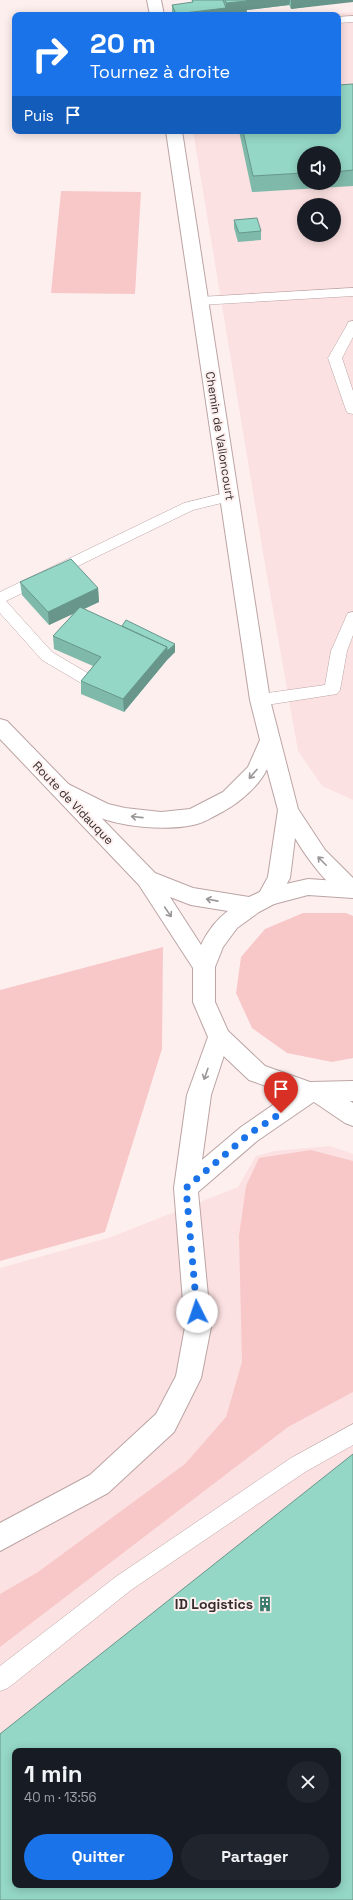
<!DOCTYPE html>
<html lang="fr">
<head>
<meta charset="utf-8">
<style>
  body { margin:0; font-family:"Space Grotesk",sans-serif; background:#20242c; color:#f1f3f6; height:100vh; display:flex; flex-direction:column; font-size:15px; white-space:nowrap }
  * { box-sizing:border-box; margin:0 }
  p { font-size:13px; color:#9ea1a6 }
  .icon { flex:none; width:22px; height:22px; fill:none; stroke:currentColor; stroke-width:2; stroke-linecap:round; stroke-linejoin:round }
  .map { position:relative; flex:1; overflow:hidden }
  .drawer { position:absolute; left:12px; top:1748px; width:329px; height:140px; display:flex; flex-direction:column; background:#171b24; border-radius:8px; box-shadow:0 2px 10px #0003 }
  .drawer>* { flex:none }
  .guide { position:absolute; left:12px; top:12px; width:329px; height:122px; border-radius:8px; box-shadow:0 2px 10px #0003; background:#1a73e8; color:#fff; overflow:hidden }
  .controls { position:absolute; left:297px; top:146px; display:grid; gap:8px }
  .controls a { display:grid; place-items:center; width:44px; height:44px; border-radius:50%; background:#171b24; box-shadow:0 2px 10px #0003; font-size:20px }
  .pin { position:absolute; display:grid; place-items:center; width:34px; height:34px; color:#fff; margin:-41px -17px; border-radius:50% 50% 50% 0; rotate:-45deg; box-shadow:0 0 4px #0007 }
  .pin .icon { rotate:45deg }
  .me { position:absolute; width:44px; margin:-22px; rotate:356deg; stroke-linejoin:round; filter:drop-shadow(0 0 3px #0008) }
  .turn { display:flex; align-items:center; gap:14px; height:84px; padding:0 12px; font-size:18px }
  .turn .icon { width:52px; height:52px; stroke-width:2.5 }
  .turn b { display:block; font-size:28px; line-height:34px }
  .then { display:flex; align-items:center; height:38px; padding:0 12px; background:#0003; gap:8px; font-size:15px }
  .round { display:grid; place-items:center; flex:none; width:42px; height:42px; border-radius:21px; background:#20242c }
  .head { display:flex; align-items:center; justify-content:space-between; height:68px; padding:0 12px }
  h1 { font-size:24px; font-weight:700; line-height:30px }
  .cta { display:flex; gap:8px; margin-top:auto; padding:8px 12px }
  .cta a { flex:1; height:46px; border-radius:24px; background:#1a73e8; color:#fff; font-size:16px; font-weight:700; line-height:46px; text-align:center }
  .cta a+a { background:#20242c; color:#f1f3f6 }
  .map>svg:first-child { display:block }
  .built { fill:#fce1e2; fill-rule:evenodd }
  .green { fill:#f8c8c9 }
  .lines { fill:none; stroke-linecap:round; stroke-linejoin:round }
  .service-casing { stroke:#bba4a4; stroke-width:1 }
  .minor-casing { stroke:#bba4a4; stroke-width:2 }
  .tertiary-casing { stroke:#bba4a4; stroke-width:2 }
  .service { fill:#fff; fill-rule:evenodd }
  .minor { fill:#fff; fill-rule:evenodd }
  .tertiary { fill:#fff; fill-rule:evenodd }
  .wall { fill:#7fb9aa; fill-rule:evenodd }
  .shaded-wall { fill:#68968b }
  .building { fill:#94d7c6; stroke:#68968b; fill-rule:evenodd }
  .oneway { stroke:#9a9696 }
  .route { stroke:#1a73e8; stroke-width:7; stroke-dasharray:0 12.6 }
  .labels { text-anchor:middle; stroke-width:4; stroke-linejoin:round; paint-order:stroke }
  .street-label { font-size:12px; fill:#352c2c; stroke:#feefef }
  .near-poi-label { font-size:14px; font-weight:bold; fill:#352c2c; stroke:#feefef; text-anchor:end }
</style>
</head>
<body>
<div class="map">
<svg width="353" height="1900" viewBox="0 0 353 1900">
  <rect width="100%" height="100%" fill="#feefef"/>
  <path class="built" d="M353 12V800L322 786 298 751 264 559 193 131H338V15H321ZM304 153H334V183H304ZM304 205H334V235H304Z
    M330 1146 353 1154V1900H0V1268L111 1237 238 1187 256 1156 274 1151ZM15 1751H338V1885H15Z"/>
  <path class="green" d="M61 191 141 192 135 294 51 293Z
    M303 913H346L353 916V1058L332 1062 287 1053 252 1028 236 993 241 957 265 929Z
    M163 947 162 1049 105 1232 0 1261V990Z
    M311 1150 353 1161V1392L288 1427 0 1647V1594L38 1572 185 1464 226 1417 242 1362 239 1236 246 1186 259 1158Z"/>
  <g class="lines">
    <defs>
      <path id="service" d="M353 16V22L338 23V17Z
        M353 288V296L200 305 195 304 194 301 195 298 200 297Z
        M353 321V337L342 358 353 391V414L348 413 346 410 328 358 347 325 348 322Z
        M229 492 234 494 236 497 234 500 193 510 6 601 52 652 91 675 94 679 91 683 86 685 81 683 42 660 0 613V592L184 503Z
        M353 612V635L347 651 340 690 337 694 260 706 255 704 252 700 255 696 260 694 325 685 331 651 346 617 348 613Z
        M353 1424V1445L305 1472 131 1590 8 1688 0 1691V1666L117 1576 291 1458Z"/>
      <path id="minor" d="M147 0H161L164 15H150Z
        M166 131H182L270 700 298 809 325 850 353 878V895C336 901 303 852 295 838L290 878 276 903 268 906 260 903 257 897 268 877 278 810 267 769C259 786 240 802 224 811 214 816 204 823 193 825 165 831 120 827 93 815 80 809 66 801 53 794L50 788 53 782 60 780 108 804 125 808 161 812 190 809 223 792 248 767 260 740 250 700Z
        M219 1028 227 1030 230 1037 211 1095 202 1160 241 1127 302 1085 310 1082 318 1085 322 1092 318 1099 257 1141 198 1192 211 1327 201 1378 174 1432 108 1493 0 1551V1523L90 1475 156 1414 176 1376 185 1327 174 1188 187 1095 208 1037 211 1030Z"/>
      <path id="tertiary" d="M0 719 7 721 155 873 193 888 249 897 268 888 308 879 353 882V898L308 895 274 904 259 912 237 928 223 947 215 967V1002L228 1031 265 1066 310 1082 353 1081V1101H350L353 1103V1126L345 1123 314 1102H310L249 1080 211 1044 193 1002V968L139 885 0 739ZM170 897 191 905 228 911C217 919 207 932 201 945Z"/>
    </defs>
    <use href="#service" class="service-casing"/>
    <use href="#minor" class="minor-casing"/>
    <use href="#tertiary" class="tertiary-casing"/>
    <use href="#service" class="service"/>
    <use href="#minor" class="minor"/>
    <use href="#tertiary" class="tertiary"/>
  </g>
  <path class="wall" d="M192 0H353L291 9 289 5 247 10 246 14 237 15H172V5L192 3Z
    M353 84V186L252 192 239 131H338ZM304 153H334V183H304Z
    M234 220 261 231V240L238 242 234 228Z
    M20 582 98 588 99 602 84 609 175 652 167 660 124 712 81 694V681L93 666 54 649 53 636 74 613 49 625 22 595Z"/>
  <path class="shaded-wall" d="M245 0H290L289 5 247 10 246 14 237 15H226V3Z
    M291 0H353V2L291 9Z
    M226 8V15H176V14Z
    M98 588 99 602 49 625 48 612Z
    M175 644V652L167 660V651Z
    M167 647V660L124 712 123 699Z"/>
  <path class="building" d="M192 0H223L226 8 176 14 172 5 193 2Z
    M225 0H246L247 1 226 3Z
    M353 84V170L334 172V153H304V173L253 176 243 131H338V85Z
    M257 218 261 231 239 233 234 220Z
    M71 559 98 588 48 612 20 582Z
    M80 607 167 647 123 699 81 681 101 657 53 636Z
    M126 620 175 644 167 651V647L122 626Z
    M353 1454V1900H0V1734ZM15 1751H338V1885H15Z"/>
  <defs><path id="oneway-shaft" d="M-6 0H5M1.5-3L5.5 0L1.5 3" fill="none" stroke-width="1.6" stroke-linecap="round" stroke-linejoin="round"/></defs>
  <g class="oneway">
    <use href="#oneway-shaft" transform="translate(253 774) rotate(131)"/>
    <use href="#oneway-shaft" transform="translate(137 817) rotate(-174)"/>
    <use href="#oneway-shaft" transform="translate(322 861) rotate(-135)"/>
    <use href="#oneway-shaft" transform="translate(212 900) rotate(-169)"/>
    <use href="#oneway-shaft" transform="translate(168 912) rotate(56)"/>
    <use href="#oneway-shaft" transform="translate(206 1074) rotate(109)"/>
  </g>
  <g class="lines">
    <path class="route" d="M197 1312 186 1188 249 1134 281 1113"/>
  </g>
  <defs>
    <symbol id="building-bare" viewBox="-9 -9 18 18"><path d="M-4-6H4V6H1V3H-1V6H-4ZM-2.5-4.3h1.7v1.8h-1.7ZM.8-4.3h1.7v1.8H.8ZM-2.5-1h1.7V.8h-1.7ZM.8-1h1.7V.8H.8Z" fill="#397b6c" stroke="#feefef" stroke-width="2.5" paint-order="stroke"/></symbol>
  </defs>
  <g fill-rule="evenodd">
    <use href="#building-bare" x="254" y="1593" width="22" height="22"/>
  </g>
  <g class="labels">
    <g class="street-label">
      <text transform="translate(220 436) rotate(81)" y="4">Chemin de Valloncourt</text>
      <text transform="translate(73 803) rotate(46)" y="4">Route de Vidauque</text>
    </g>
    <g class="near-poi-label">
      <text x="253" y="1609">ID Logistics</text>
    </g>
  </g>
</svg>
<div class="controls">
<a><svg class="icon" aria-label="sound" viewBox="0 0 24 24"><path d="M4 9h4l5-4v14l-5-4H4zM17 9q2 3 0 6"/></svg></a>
<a><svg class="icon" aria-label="search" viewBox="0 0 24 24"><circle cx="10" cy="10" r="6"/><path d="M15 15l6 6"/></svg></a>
</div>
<div class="pin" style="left:281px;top:1113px;background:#d93025"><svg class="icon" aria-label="arrive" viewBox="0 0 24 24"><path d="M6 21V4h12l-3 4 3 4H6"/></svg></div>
<svg class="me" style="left:197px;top:1312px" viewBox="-20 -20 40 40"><circle r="19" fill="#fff"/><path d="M0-13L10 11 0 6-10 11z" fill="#1a73e8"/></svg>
<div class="guide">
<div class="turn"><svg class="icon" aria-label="right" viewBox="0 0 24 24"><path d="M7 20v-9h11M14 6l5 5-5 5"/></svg><div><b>20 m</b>Tournez à droite</div></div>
<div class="then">Puis<svg class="icon" aria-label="arrive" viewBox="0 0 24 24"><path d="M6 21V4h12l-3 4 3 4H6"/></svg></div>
</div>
<section class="drawer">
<div class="head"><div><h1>1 min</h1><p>40 m · 13:56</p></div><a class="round"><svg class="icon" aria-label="close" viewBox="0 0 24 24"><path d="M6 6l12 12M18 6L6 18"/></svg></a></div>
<div class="cta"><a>Quitter</a><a>Partager</a></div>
</section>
</div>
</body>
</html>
